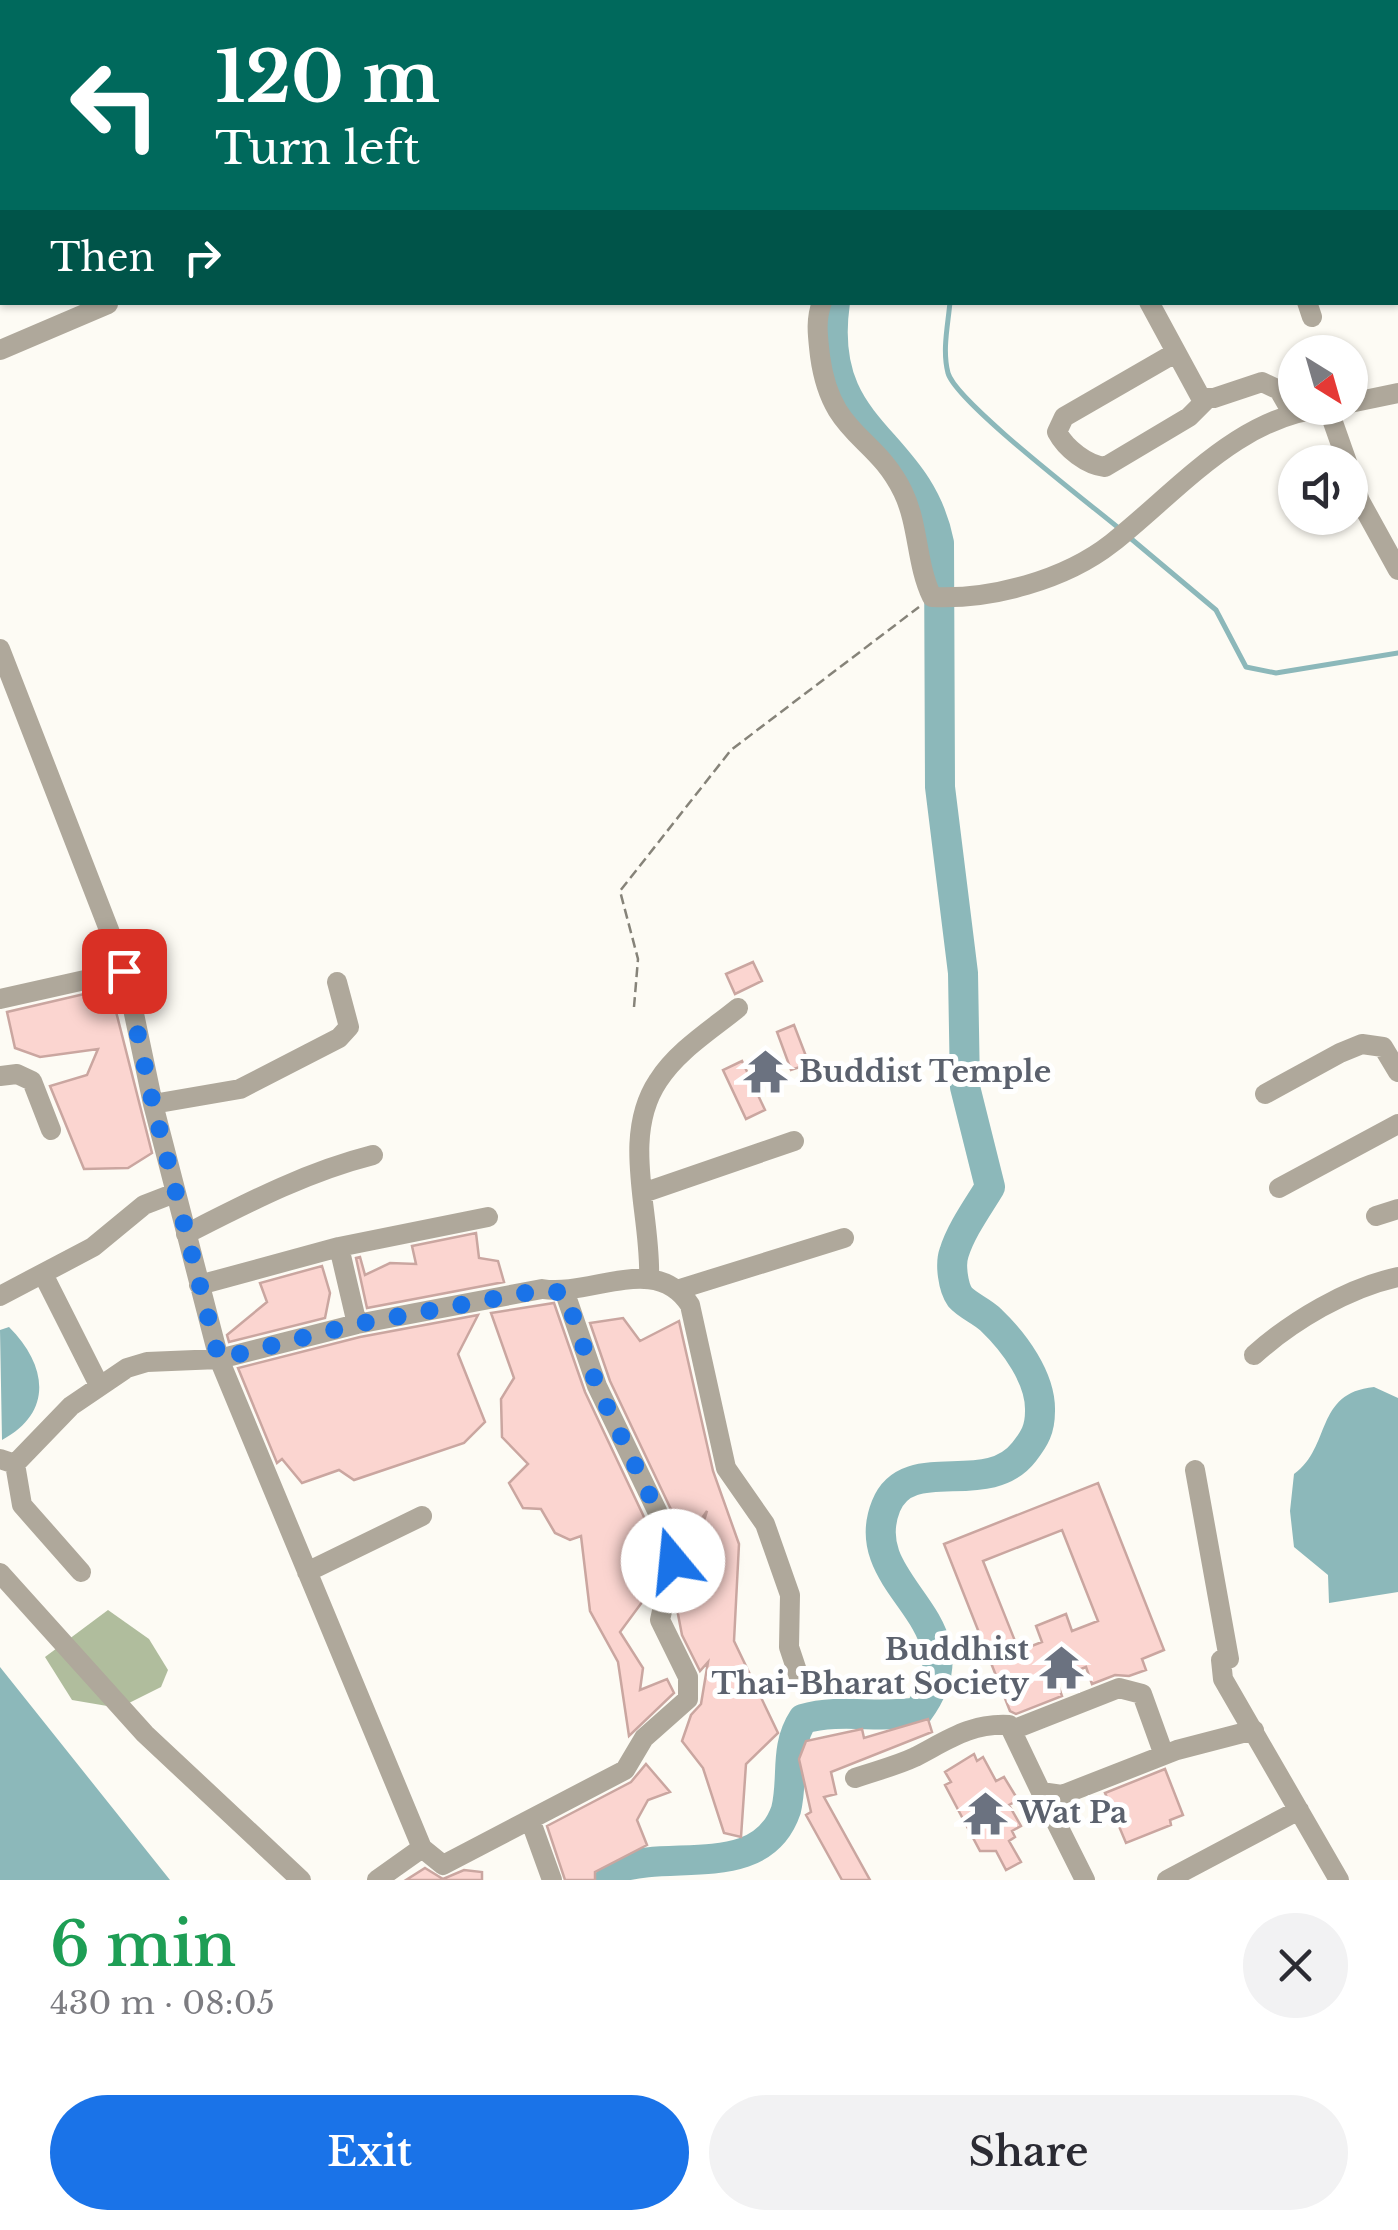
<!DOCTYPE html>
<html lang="en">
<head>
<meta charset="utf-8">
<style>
  body { margin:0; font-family:"Libre Baskerville",serif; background:#f2f2f3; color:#2b2b33; height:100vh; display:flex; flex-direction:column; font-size:38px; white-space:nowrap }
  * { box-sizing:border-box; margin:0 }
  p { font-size:32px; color:#7c7c81 }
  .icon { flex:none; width:55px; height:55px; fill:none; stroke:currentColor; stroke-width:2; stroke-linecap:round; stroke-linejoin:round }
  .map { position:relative; height:1880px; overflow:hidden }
  .sheet { display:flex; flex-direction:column; background:#fff; flex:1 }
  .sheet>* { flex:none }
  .hud { position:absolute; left:0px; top:0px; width:1400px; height:305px; box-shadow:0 2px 8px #0004; background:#00695c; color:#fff; overflow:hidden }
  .needle { width:65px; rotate:143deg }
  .tools { position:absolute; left:1278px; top:335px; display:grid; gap:20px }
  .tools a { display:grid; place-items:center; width:90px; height:90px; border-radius:50%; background:#fff; box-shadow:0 2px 8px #0004; font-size:50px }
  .pin { position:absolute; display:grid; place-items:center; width:85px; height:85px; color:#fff; margin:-42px; border-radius:20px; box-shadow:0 5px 15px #0006 }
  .me { position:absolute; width:110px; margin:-55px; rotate:343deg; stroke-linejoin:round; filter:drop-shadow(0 0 8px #0008) }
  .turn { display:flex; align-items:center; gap:35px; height:210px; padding:0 50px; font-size:45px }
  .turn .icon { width:130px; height:130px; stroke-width:2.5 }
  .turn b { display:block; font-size:70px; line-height:85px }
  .then { display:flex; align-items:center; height:95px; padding:0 50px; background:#0003; gap:20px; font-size:38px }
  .round { display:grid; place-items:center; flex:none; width:105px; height:105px; border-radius:52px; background:#f2f2f3 }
  .head { display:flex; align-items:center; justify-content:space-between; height:170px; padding:0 50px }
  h1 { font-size:60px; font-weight:600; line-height:75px; color:#1e9e55 }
  .primary-button { display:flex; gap:20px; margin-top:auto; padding:20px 50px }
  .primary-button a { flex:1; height:115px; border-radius:60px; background:#1a73e8; color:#fff; font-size:40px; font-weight:600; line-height:115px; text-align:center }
  .primary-button a+a { background:#f2f2f3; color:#2b2b33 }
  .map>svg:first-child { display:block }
  .built { fill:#fdeec6 }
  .forest { fill:#b0bd9d }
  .water { fill:#8cb8ba }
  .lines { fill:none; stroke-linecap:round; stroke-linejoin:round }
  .stream { stroke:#8cb8ba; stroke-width:5 }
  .river { stroke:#8cb8ba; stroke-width:30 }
  .building { fill:#fbd5d0; stroke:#caa6a0; stroke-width:2.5; fill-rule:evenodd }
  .path { stroke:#868379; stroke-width:2.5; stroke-dasharray:10 5; stroke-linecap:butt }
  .minor { stroke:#afa89b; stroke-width:20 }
  .route { stroke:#1a73e8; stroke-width:18; stroke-dasharray:0 32.4 }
  .labels { text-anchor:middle; stroke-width:10; stroke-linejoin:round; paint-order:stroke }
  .worship-label { font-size:30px; font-weight:bold; fill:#5b616d; stroke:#fff; text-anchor:start }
</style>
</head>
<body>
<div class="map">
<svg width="1398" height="1880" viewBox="0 0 1398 1880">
  <rect width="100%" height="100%" fill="#fdfbf4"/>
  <path class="built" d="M193 0H622L623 2H195Z"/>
  <path class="forest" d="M108 1610 149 1639 168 1670 161 1687 119 1708 72 1700 45 1657Z"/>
  <path class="water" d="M9 1327C48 1366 53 1413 2 1440L0 1330Z
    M1374 1387 1398 1398V1592L1329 1603 1328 1575 1294 1547 1290 1511 1294 1474C1332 1447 1314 1393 1374 1387Z
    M0 1667 170 1880H0Z"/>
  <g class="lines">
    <path class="stream" d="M950 302C948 325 942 350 948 373 956 402 1090 504 1121 530
      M1129 537 1216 610 1246 667 1276 673 1398 653"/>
    <path class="river" d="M609 1880 617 1868C676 1850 762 1880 786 1810 794 1778 784 1748 803 1719 841 1708 879 1719 918 1712 986 1620 853 1588 886 1506 908 1451 987 1500 1024 1452 1035 1438 1040 1429 1040 1411 1041 1378 1014 1342 991 1320 982 1311 968 1306 960 1297 953 1287 950 1264 954 1253 961 1230 978 1207 990 1187L965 1087 963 973 940 787 939 543C918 436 816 434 835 302"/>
  </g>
  <path class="building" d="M753 962 762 981 735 994 726 974Z
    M110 988 152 1153 128 1168 84 1169 50 1086 87 1075 98 1049 40 1057 15 1048 7 1012Z
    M794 1025 809 1064 791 1070 777 1032Z
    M742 1061 765 1110 746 1119 723 1070Z
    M476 1233 479 1258 498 1261 504 1282 367 1308 356 1258 360 1257 365 1275 390 1263 416 1264 412 1246Z
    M322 1266 330 1293 325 1318 229 1342 227 1335 267 1302 260 1283Z
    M554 1303 585 1392 661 1553 654 1586 620 1632 643 1668 640 1690 667 1679 674 1693 629 1736 618 1662 590 1611 581 1536 570 1540 555 1533 541 1509 523 1508 509 1483 528 1464 502 1437 501 1399 514 1378 491 1313Z
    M478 1315 458 1354 485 1422 464 1443 354 1480 339 1470 302 1483 282 1459 277 1463 238 1368 360 1337Z
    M623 1318 640 1341 679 1321 713 1471 739 1544 734 1641 778 1733 746 1764 741 1837 724 1833 703 1768 682 1741 691 1715 701 1704 708 1662 700 1671 682 1635 677 1609 707 1511 686 1541 610 1381 590 1323Z
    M1098 1483 1164 1650 1142 1659 1146 1670 1129 1676 1115 1675 1092 1684 1086 1667 1056 1679 1062 1696 1016 1714 1010 1711 944 1544ZM1062 1530 1098 1621 1072 1631 1066 1614 1036 1626 1042 1642 1019 1651 983 1561Z
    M928 1719 932 1732 831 1772 836 1794 824 1797 870 1880H842L806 1815 811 1812 799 1759 806 1741 862 1729 864 1738Z
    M974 1754 977 1761 983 1757 996 1781 1004 1777 1018 1800 1009 1805 1021 1826 1012 1831 1015 1837 1009 1841 1021 1862 1006 1870 996 1851H980L945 1785 951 1782 945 1772Z
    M646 1764 670 1792 648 1800 637 1820 647 1845 595 1872V1880H565L547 1826 631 1782Z
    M1165 1769 1183 1815 1170 1820 1171 1825 1126 1843 1105 1793Z
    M425 1868 443 1879 464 1870 482 1872V1880H406Z"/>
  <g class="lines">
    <path class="path" d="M634 1007 638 959 620 891 731 750 919 607"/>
    <path class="minor" d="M391 0H421
      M463 0 466 2
      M841 0V2
      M17 2 18 0
      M0 15 2 14
      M822 302C815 321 818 337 820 356 831 437 875 434 903 492 919 525 916 564 932 597 991 600 1065 580 1112 543 1178 491 1241 413 1329 408
      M1149 302 1201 398H1214L1262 382 1279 390 1291 411
      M1307 302 1312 317
      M0 350 108 304
      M1175 353 1064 417 1057 432C1066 449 1087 465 1105 467L1189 417 1207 399
      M1350 403 1398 393
      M1328 408 1347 462
      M1350 473 1360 501 1398 570
      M0 649 125 971
      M0 999 125 971 153 1104 219 1359 422 1848 443 1865 625 1770 644 1738 688 1699V1677L660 1620 675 1553 672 1542 597 1386 565 1293
      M0 1076 17 1074 32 1081 51 1130
      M1265 1094 1340 1053 1362 1044 1383 1047 1398 1072
      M153 1104 240 1089 339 1038 349 1027 337 982
      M1279 1188 1398 1124
      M643 1193 794 1141
      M1376 1216 1398 1209
      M186 1234C247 1203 306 1172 373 1155
      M339 1247 357 1324
      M43 1274 99 1385
      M649 1279C652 1216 620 1138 658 1081 677 1051 711 1030 738 1008
      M199 1285 339 1247 488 1217
      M680 1289 844 1238
      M0 1296 93 1247 144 1205 175 1193
      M1254 1355C1292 1321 1347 1288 1398 1277
      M0 1459 15 1464 71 1406 127 1368 147 1362 219 1359 357 1324 542 1289C592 1297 656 1252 690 1305L726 1468 765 1524 790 1595 789 1647 800 1680
      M15 1464 22 1505 81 1572
      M1195 1470 1229 1659 1221 1660 1223 1679 1339 1880
      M307 1572 422 1516
      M0 1573 145 1734 301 1880
      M1012 1730 1119 1688 1142 1694 1164 1755
      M855 1778C875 1771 896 1766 915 1757 948 1740 970 1723 1009 1725L1041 1792 1062 1795 1177 1750 1254 1730
      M1041 1792 1085 1880
      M531 1822 552 1880
      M377 1880 422 1848
      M1167 1880 1299 1810"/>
  </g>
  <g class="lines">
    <path class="route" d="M124 971 153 1104 219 1359 357 1324 542 1290 565 1293 597 1386 672 1542 673 1561"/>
  </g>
  <defs>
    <symbol id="temple-bare" viewBox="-9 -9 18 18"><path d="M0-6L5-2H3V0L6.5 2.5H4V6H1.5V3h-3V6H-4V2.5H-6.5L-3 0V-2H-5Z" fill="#6b7280" stroke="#fff" stroke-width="2.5" paint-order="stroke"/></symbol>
  </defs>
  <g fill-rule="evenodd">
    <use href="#temple-bare" x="734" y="1040" width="63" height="63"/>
    <use href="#temple-bare" x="1030" y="1636" width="63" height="63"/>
    <use href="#temple-bare" x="954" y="1782" width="63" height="63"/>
  </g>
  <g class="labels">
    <g class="worship-label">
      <text x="799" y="1082">Buddist Temple</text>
      <text x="1029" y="1660" text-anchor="end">Buddhist<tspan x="1029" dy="34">Thai-Bharat Society</tspan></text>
      <text x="1018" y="1823">Wat Pa</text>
    </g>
  </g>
</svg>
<div class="tools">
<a><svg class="needle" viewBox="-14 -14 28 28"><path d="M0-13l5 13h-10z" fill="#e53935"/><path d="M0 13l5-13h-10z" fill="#7c7c81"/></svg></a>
<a><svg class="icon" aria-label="sound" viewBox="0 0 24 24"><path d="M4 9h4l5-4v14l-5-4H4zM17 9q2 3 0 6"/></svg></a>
</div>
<div class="pin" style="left:124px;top:971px;background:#d93025"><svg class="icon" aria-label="arrive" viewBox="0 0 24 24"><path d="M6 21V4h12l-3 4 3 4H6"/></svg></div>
<svg class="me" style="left:673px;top:1561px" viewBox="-20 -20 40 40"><circle r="19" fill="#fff"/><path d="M0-13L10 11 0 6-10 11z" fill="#1a73e8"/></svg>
<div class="hud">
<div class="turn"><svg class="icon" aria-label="left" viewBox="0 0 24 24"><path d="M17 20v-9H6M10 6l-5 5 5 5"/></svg><div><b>120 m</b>Turn left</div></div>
<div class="then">Then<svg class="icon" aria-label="right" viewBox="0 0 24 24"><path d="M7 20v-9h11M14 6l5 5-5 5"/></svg></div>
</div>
</div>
<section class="sheet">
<div class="head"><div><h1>6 min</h1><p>430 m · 08:05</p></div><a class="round"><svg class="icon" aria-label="close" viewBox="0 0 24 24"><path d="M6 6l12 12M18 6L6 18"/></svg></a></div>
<div class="primary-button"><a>Exit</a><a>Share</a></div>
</section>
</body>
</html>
